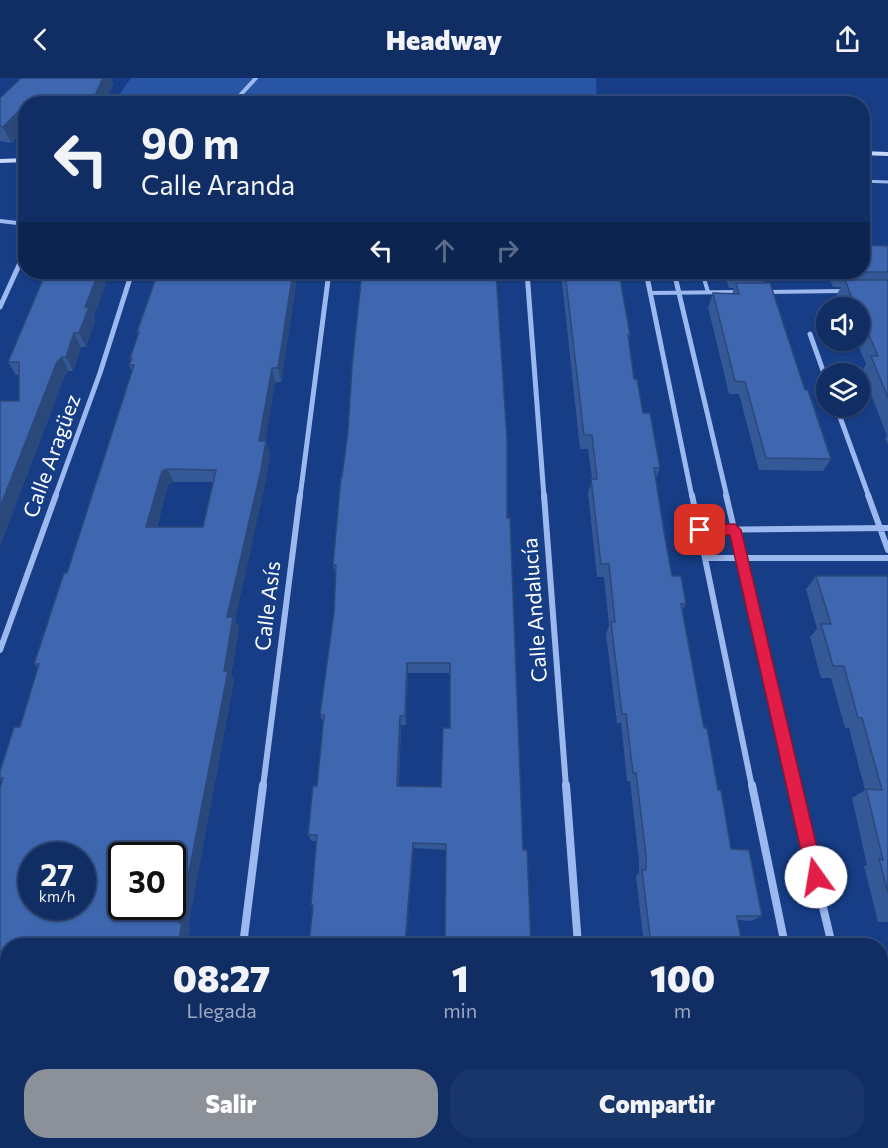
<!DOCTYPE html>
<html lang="es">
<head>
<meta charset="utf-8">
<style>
  body { margin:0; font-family:Commissioner,sans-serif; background:#19366a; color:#f1f3f6; height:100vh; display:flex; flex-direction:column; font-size:22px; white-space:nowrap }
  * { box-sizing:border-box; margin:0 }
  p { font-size:20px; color:#9ca8bf }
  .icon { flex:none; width:33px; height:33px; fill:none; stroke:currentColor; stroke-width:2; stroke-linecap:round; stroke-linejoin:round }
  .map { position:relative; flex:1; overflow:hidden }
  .panel { position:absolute; left:0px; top:860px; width:888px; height:212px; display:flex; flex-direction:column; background:#102e64; border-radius:24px 24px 0 0; box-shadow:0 2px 4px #0004,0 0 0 2px #304a78 }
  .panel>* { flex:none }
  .banner { position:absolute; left:18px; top:18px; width:852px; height:183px; border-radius:24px; box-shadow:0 2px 4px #0004,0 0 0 2px #304a78; background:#102e64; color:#f1f3f6; overflow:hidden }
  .tools { position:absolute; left:816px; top:219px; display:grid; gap:12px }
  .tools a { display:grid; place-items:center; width:54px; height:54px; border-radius:50%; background:#102e64; box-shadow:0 2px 4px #0004,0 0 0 2px #304a78; font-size:30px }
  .speed { position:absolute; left:18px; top:764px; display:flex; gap:12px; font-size:30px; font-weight:700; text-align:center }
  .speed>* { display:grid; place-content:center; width:78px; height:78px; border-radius:50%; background:#102e64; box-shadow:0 2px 4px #0004,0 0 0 2px #304a78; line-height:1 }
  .speed small { font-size:15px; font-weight:400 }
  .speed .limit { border:3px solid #111; border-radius:9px; background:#fff; color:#111 }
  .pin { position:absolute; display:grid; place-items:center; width:51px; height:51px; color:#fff; margin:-26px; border-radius:12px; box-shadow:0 3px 9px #0006 }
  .me { position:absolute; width:66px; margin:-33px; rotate:347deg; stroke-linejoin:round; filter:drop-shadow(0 0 4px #0008) }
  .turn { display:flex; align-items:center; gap:21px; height:126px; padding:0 24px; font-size:27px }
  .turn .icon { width:78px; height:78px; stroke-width:2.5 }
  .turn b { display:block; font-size:42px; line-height:51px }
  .lanes { display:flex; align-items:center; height:57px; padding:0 24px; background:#0003; justify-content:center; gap:30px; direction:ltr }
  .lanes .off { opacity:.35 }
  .eta { display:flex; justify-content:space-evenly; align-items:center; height:102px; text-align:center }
  .eta b { font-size:36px; font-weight:800; line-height:42px }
  .cta { display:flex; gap:12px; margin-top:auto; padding:12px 24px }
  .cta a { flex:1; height:69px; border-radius:24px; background:#8c9099; color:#fff; font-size:24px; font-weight:800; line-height:69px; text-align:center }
  .cta a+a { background:#19366a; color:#f1f3f6 }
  header { display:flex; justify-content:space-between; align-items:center; height:78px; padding:0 24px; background:#102e64; font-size:27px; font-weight:800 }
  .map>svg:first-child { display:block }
  .green { fill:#2855a5 }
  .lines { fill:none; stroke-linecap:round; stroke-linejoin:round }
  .lane-far1 { stroke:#9bb9ee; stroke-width:3 }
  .lane { stroke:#9bb9ee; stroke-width:4 }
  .street-far3 { stroke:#9bb9ee; stroke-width:4 }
  .street-far2 { stroke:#9bb9ee; stroke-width:5 }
  .street-far1 { stroke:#9bb9ee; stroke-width:6 }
  .street { stroke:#9bb9ee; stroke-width:8 }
  .secondary { fill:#c8d9fa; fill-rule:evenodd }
  .wall { fill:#355997; fill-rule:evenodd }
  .shaded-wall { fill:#2b487b }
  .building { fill:#3e67b0; stroke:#2b487b; stroke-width:1.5; fill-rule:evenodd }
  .route { fill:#e11d48; stroke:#92132f; stroke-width:1.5 }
  .labels { text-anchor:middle; stroke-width:4.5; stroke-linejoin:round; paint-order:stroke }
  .street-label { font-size:21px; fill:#fff; stroke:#163d86 }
</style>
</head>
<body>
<header><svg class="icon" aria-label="back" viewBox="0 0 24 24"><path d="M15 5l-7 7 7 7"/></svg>Headway<svg class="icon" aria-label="share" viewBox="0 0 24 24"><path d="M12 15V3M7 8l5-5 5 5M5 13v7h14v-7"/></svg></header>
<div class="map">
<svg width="888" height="1070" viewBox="0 0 888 1070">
  <rect width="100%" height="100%" fill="#163d86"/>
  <path class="green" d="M131 0H596L597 25 113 26Z"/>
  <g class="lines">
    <path class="lane-far1" d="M862 103 888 104"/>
    <path class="lane" d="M702 194 708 214
      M767 214 843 213
      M651 215 738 214"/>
    <path class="street-far3" d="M232 26 256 0
      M0 143 26 146
      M20 187 26 173"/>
    <path class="street-far2" d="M527 194 544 419
      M646 194 692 419
      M674 194 727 419
      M0 229 20 185
      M810 256 826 301
      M836 328 869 419
      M55 419 100 295 132 194
      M300 419 329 194"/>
    <path class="street-far1" d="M544 417 566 709
      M692 417 752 709
      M726 417 795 709
      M868 417 888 472
      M700 452 888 450
      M706 480H888
      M0 572 56 417
      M263 709 300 417"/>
    <path class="street" d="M566 707 578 867
      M752 707 785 867
      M794 707 832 867
      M243 867 263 707
      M593 1064V1070
      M825 1064 827 1070
      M878 1064 879 1070
      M217 1070 218 1064"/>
    <path class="secondary" d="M862 73 888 74V78L862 77Z
      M26 80V84L0 85V81Z"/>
  </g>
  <path class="wall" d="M112 3 113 7 104 26H26V50L11 65 0 63V20Z
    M888 168V367L885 360 887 358 862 293 866 286 856 262H860V230H842L836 218 841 209H833L826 194H862Z
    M298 194 281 304H275L265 363H266L270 376 265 405 235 542 239 550 231 597 234 602 188 848 190 849 187 867H8V1044L1 1070H0L2 703 0 701V693L20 649 38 590 34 586 67 495 132 293 129 287 131 283 130 280 138 256 137 254ZM174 404H213L203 449H157L168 406Z
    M496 194 446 772 414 770 313 829 311 827 317 763H312L308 757 317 708 323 645 320 637 334 534 336 498 333 487 348 353ZM408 595H450V650L441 709 399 708 401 647H406Z
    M561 194H619L630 257 629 263 634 301 643 335 660 390 656 400 664 454 672 498 686 526 682 533 704 650 731 771 762 838 751 843 738 842 742 867H644L636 798 639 795V783L630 703H627L621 645H617L606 556 609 547 604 499H597L588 415 592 401 588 371H580Z
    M724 194H769L764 205 831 381 823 393 759 392 739 316H729L708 229 713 215 732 216 734 210H729Z
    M94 239 95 243 86 269H81L73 293H69L65 297 0 468V323H19V297H16L8 284Z
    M816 498 888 501V844H878L864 788 867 787 852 720 865 712 849 650H845L831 600H821L810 559 817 551 806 511Z
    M661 1064H778L780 1070H662Z"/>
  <path class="shaded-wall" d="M103 0H113L112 3 113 7 104 26H91Z
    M22 30 26 37V50L11 65 3 49Z
    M99 194H110L94 239 95 243 86 269 79 255 85 229Z
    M293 194H298L281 304 278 290Z
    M74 255 81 269 73 293 66 279Z
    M62 279 69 293 65 297 0 468V429L57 284Z
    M272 290 275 304 263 376 259 363Z
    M266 363 270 376 265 405 235 542 239 550 231 597 234 602 188 848 190 849 187 867H178L179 845 224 593 227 539Z
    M167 391 174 404 168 406 153 461 146 449 162 393Z
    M407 585 408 595 406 647 405 638Z
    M400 638 401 647 398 716 397 708Z
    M413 765 414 770 406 867H405Z
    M8 988V1044L1 1070H0V1016Z
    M147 1064H157L156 1070H146Z"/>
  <path class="building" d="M21 0H103L91 26H26V30H22L3 49 0 48V20Z
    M862 167 888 168V194H841H862Z
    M46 194H99L85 229H89L79 255H74L66 279H62L57 284 0 429V323H19V284H8Z
    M158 194H293L278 290H272L259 363H266L261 392 227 539H233L224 593H228L179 845H182L178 867H8V988L0 1016V710L3 700H0V693L14 649H20L39 586H34L64 495H67L134 287H129L132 280H130L139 254H137ZM167 391 216 392 203 449H146L162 393ZM32 777H82V828H32ZM122 777H172V828H122Z
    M362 194H496L507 361V440H510L523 772H527L531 867H445L446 766 413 765 405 867H309L313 827H311L317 757H308L313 708H317L324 637H320L334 534 336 487H333L341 399H342L348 353 352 288ZM407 585H450V650H443L441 709 397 708 400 638H405Z
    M565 194H619L630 257H628L634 301H637L643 335H650L660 390H654L664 454 672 498H681L686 526H681L704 650H707L718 712H721L731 771 749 772 762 838H737L742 867H651L642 792H646V777L636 695H633L626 636H622L611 544H615L609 486H601L591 401H597L592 357H584Z
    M845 202H888V320L871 278H878L860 236V230H856Z
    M736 205H770L805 312H808L831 381 766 380 745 304 735 303 713 215 739 216Z
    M816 498H887L888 501V814L879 781 883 782 866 711 882 712 862 640H858L844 588H833L821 546H831Z
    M37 1064H147L146 1070H35Z
    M284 1064H387L386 1070H284Z
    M432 1064H538V1070H431Z
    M669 1064H778L780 1070H670Z"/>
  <path class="route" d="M735 446 741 452 824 799 822 805 816 807 810 805 807 799 730 457H700L693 452 700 447Z"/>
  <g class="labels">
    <g class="street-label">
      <text transform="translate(52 378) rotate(-70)" y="7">Calle Aragüez</text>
      <text transform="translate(268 528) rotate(-83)" y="7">Calle Asís</text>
      <text transform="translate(535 532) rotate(-94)" y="7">Calle Andalucía</text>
    </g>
  </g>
</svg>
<div class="tools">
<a><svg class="icon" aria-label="sound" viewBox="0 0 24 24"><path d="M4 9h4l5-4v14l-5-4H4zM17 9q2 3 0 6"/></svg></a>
<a><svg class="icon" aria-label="layers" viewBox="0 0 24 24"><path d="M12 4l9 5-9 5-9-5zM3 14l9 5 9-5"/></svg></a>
</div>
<div class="speed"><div>27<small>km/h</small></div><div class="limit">30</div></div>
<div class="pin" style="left:700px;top:452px;background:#d93025"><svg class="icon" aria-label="arrive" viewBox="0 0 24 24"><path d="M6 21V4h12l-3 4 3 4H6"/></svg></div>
<svg class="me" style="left:816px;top:799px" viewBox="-20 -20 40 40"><circle r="19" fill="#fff"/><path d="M0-13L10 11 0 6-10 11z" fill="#e11d48"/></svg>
<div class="banner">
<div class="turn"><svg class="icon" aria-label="left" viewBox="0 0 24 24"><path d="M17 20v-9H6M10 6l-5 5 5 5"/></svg><div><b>90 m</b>Calle Aranda</div></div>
<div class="lanes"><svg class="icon" aria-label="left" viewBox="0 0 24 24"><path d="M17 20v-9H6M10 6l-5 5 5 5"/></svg><svg class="icon off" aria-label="ahead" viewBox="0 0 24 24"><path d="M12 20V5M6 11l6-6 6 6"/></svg><svg class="icon off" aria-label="right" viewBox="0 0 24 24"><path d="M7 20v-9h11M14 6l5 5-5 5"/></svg></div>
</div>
<section class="panel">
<div class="eta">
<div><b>08:27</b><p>Llegada</p></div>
<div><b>1</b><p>min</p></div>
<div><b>100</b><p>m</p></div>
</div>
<div class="cta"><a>Salir</a><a>Compartir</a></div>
</section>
</div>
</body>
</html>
